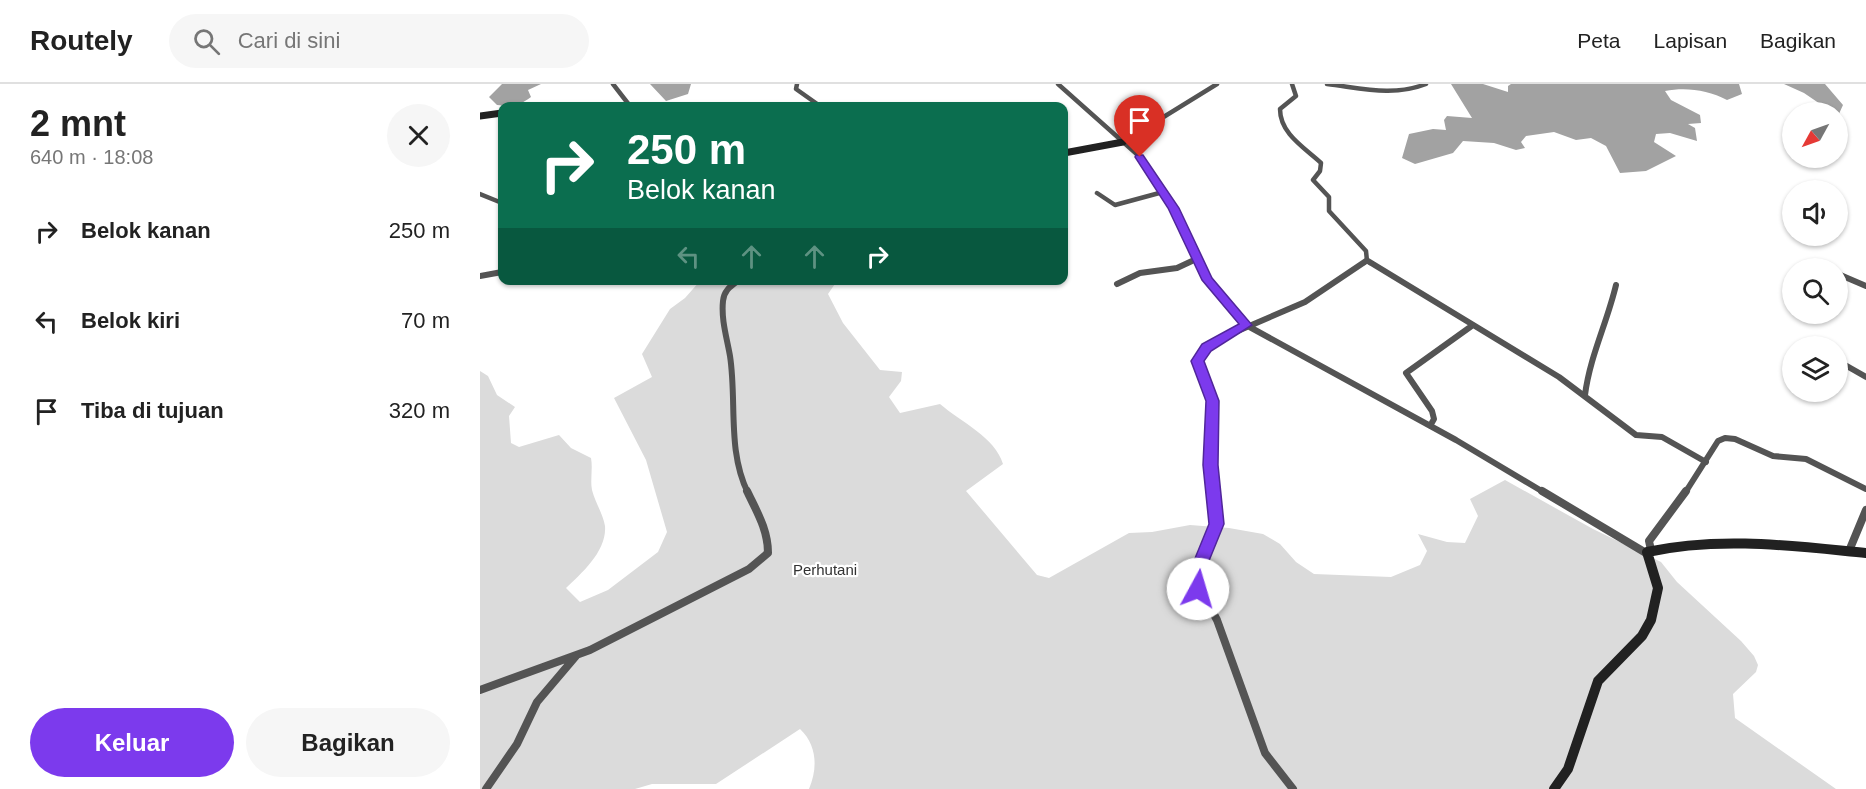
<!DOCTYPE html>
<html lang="id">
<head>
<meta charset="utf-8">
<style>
  body { margin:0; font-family:Arial,sans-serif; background:#f6f6f6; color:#222; height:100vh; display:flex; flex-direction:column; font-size:22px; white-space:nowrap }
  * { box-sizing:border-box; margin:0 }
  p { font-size:20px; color:#767676 }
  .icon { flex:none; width:33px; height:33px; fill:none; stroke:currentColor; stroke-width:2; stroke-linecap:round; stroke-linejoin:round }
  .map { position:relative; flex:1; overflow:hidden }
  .side { display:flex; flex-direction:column; background:#fff; width:480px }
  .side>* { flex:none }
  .top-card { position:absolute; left:18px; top:18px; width:570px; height:183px; border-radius:12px; box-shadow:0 2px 4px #0004; background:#0b6e4f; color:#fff; overflow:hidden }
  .needle { width:39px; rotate:230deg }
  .controls { position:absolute; left:1302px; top:18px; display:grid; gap:12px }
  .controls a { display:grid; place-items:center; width:66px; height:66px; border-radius:50%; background:#fff; box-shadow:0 2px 4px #0004; font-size:30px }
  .pin { position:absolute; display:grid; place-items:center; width:51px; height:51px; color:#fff; margin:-62px -26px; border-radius:50% 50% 50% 0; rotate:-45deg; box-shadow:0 0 6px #0007 }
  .pin .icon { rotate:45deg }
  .me { position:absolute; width:66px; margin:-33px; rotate:6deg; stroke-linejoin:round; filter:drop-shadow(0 0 4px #0008) }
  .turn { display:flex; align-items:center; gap:21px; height:126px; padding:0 30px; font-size:27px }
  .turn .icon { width:78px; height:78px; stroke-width:2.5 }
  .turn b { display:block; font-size:42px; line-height:51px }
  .lanes { display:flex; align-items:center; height:57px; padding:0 30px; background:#0003; justify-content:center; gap:30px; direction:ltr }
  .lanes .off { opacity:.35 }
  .round { display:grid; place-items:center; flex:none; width:63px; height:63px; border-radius:32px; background:#f6f6f6 }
  .head { display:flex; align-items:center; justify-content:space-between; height:102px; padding:0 30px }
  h1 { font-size:36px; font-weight:800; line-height:45px }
  .primary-button { display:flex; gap:12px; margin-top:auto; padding:12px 30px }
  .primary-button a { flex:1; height:69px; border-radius:36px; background:#7c3aed; color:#fff; font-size:24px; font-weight:800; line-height:69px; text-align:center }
  .primary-button a+a { background:#f6f6f6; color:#222 }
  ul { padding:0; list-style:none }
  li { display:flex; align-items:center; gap:18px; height:90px; padding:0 30px }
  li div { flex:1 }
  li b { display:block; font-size:22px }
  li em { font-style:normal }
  header { display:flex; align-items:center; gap:36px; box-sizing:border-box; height:84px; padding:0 30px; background:#fff; border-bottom:2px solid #e0e0e0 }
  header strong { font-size:28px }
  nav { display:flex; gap:33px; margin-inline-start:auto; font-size:21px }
  .search { width:420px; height:54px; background:#f6f6f6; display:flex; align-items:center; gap:15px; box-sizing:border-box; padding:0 21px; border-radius:33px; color:#767676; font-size:22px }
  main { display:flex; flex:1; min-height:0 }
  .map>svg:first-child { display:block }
  .green { fill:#dbdbdb }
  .water { fill:#a2a2a2 }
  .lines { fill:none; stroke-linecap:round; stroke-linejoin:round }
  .street-far2 { stroke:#545454; stroke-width:4.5 }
  .street-far1 { stroke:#545454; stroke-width:6 }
  .street { stroke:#545454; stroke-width:8 }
  .secondary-far1 { stroke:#212121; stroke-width:7 }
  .secondary { stroke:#212121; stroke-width:10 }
  .route { fill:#7c3aed; stroke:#51269a; stroke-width:1.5 }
  .labels { text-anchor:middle; stroke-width:4.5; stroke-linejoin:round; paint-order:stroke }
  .park-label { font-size:15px; fill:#323232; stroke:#fff }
</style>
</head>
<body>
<header>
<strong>Routely</strong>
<div class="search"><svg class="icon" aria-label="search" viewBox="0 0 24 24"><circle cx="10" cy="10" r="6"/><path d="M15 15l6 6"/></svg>Cari di sini</div>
<nav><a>Peta</a><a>Lapisan</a><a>Bagikan</a></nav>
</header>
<main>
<section class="side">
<div class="head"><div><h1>2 mnt</h1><p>640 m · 18:08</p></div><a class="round"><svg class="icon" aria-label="close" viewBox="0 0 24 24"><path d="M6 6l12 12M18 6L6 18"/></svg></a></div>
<ul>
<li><svg class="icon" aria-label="right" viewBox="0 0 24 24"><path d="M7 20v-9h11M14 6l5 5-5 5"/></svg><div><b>Belok kanan</b></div><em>250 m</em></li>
<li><svg class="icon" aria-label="left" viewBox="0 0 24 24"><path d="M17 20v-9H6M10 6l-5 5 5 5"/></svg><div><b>Belok kiri</b></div><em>70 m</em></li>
<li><svg class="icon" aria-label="arrive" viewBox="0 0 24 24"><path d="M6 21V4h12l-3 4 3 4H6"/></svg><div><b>Tiba di tujuan</b></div><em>320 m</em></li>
</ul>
<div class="primary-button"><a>Keluar</a><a>Bagikan</a></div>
</section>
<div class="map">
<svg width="1386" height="705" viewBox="0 0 1386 705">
  <rect width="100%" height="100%" fill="#fff"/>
  <path class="green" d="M220 197H357L348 210 363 239 400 286 422 288 421 297 409 313 420 329 460 320C481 338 515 353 523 380L486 407 557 491 569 494 649 449 672 448 710 441 749 444 783 450 800 460 816 478 834 490 911 493 940 481 947 467 938 450 967 458 985 459 998 432 990 415 1025 396 1113 445 1181 478 1197 498 1261 557 1274 572 1278 581 1276 588 1253 610 1255 634 1356 705H329C338 684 337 661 320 645L236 700H172L155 705H0V287L8 292 17 311 35 323 29 332 31 359 39 363 79 351 91 364 111 374C113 385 110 396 112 406 115 418 123 430 125 442 127 467 102 489 86 504L100 518 128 506 178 468 187 448 166 376 134 314 172 293 162 270 190 225 205 214Z"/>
  <path class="water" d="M22 0H61L48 6 51 13C39 22 32 23 17 21L9 13Z
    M170 0H211L208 10 186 17Z
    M971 0H1003L1028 8V2L1031 0H1259L1262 10 1247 16C1228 6 1206 3 1185 7L1191 16 1220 31 1221 39 1208 40 1215 44 1217 57 1190 49 1176 50 1174 58 1196 72 1166 87 1140 89 1126 62 1111 54 1096 56 1074 48 1046 52 1041 58 1045 64 1036 66 1014 59 983 57 973 69 935 80 922 74 929 50 953 45 966 46 964 36 967 32 992 34Z
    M1304 0H1345L1363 21 1358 32V28H1352L1324 9Z"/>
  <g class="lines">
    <path class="street-far2" d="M133 0 150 22
      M317 0 316 5 340 22
      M578 0 660 73 693 124 720 179
      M812 0 816 12 800 25C800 50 825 64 841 79L840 87 833 96 849 113V127L886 167 887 177 884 179
      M847 0C881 4 913 13 946 0
      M237 22 241 21
      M643 58 737 0
      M617 109 635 121 683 108
      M0 110 22 119
      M887 177 890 179
      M708 179 717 175"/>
    <path class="street-far1" d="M719 177 728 196 766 241 976 356 1065 409
      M888 177 1079 293 1156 351 1182 353 1226 378
      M1334 181 1343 184
      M1358 190 1386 202
      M0 192 22 188
      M259 196C251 202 244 206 243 217 241 236 247 254 250 272 257 317 247 367 268 409
      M637 200 660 189 697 184 712 177
      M1358 277 1386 293
      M1105 311C1110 272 1127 239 1136 201
      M950 342 954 335 952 327 926 289 993 241
      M734 409 731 381 733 317 721 292 719 273 739 255 825 218 886 177
      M1205 409 1238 357 1245 354 1255 355 1293 372 1326 375 1386 405"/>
    <path class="street" d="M734 407 737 440 716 489 717 499 737 536 785 669 813 705
      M1062 407 1166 469
      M1171 466 1169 457 1206 407
      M1369 467 1386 426
      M0 606 110 566 269 485 288 469C288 446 277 428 267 407
      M6 705 37 660 57 618 96 572"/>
    <path class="secondary-far1" d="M0 32 22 29
      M584 69 643 58"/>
    <path class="secondary" d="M1074 705 1088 685 1118 597 1162 552 1171 536 1178 504 1167 468C1240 452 1313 462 1386 469"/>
  </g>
  <path class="route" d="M656 71H663L699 124 732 194 772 241 731 267 724 277 739 317 738 381 744 440 724 489 726 505 724 510 718 512 713 510 709 489 729 440 723 381 726 317 711 277 722 260 759 240 722 196 688 124 655 73Z"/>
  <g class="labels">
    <g class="park-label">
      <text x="345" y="491">Perhutani</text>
    </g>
  </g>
</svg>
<div class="controls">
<a><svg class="needle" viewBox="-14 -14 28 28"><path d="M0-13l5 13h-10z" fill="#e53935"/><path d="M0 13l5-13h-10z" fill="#767676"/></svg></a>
<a><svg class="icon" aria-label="sound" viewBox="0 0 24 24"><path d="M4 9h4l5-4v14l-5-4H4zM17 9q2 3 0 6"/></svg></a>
<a><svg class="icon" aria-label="search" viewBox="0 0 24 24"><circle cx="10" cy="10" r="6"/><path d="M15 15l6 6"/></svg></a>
<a><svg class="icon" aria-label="layers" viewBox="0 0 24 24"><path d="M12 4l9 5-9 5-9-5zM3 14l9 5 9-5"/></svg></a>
</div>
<div class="pin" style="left:660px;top:73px;background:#d93025"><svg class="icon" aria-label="arrive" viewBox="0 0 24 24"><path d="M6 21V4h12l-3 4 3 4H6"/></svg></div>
<svg class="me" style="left:718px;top:505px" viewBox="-20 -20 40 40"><circle r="19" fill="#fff"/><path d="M0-13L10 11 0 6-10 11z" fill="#7c3aed"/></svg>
<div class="top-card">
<div class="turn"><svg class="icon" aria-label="right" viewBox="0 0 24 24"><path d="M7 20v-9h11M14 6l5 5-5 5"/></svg><div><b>250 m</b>Belok kanan</div></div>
<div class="lanes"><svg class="icon off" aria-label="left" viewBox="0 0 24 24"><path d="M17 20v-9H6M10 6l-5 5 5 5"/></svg><svg class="icon off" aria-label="ahead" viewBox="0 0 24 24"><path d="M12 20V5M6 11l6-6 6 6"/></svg><svg class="icon off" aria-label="ahead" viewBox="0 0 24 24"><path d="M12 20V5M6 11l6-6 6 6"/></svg><svg class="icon" aria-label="right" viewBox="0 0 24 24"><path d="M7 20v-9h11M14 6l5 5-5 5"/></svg></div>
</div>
</div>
</main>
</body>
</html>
